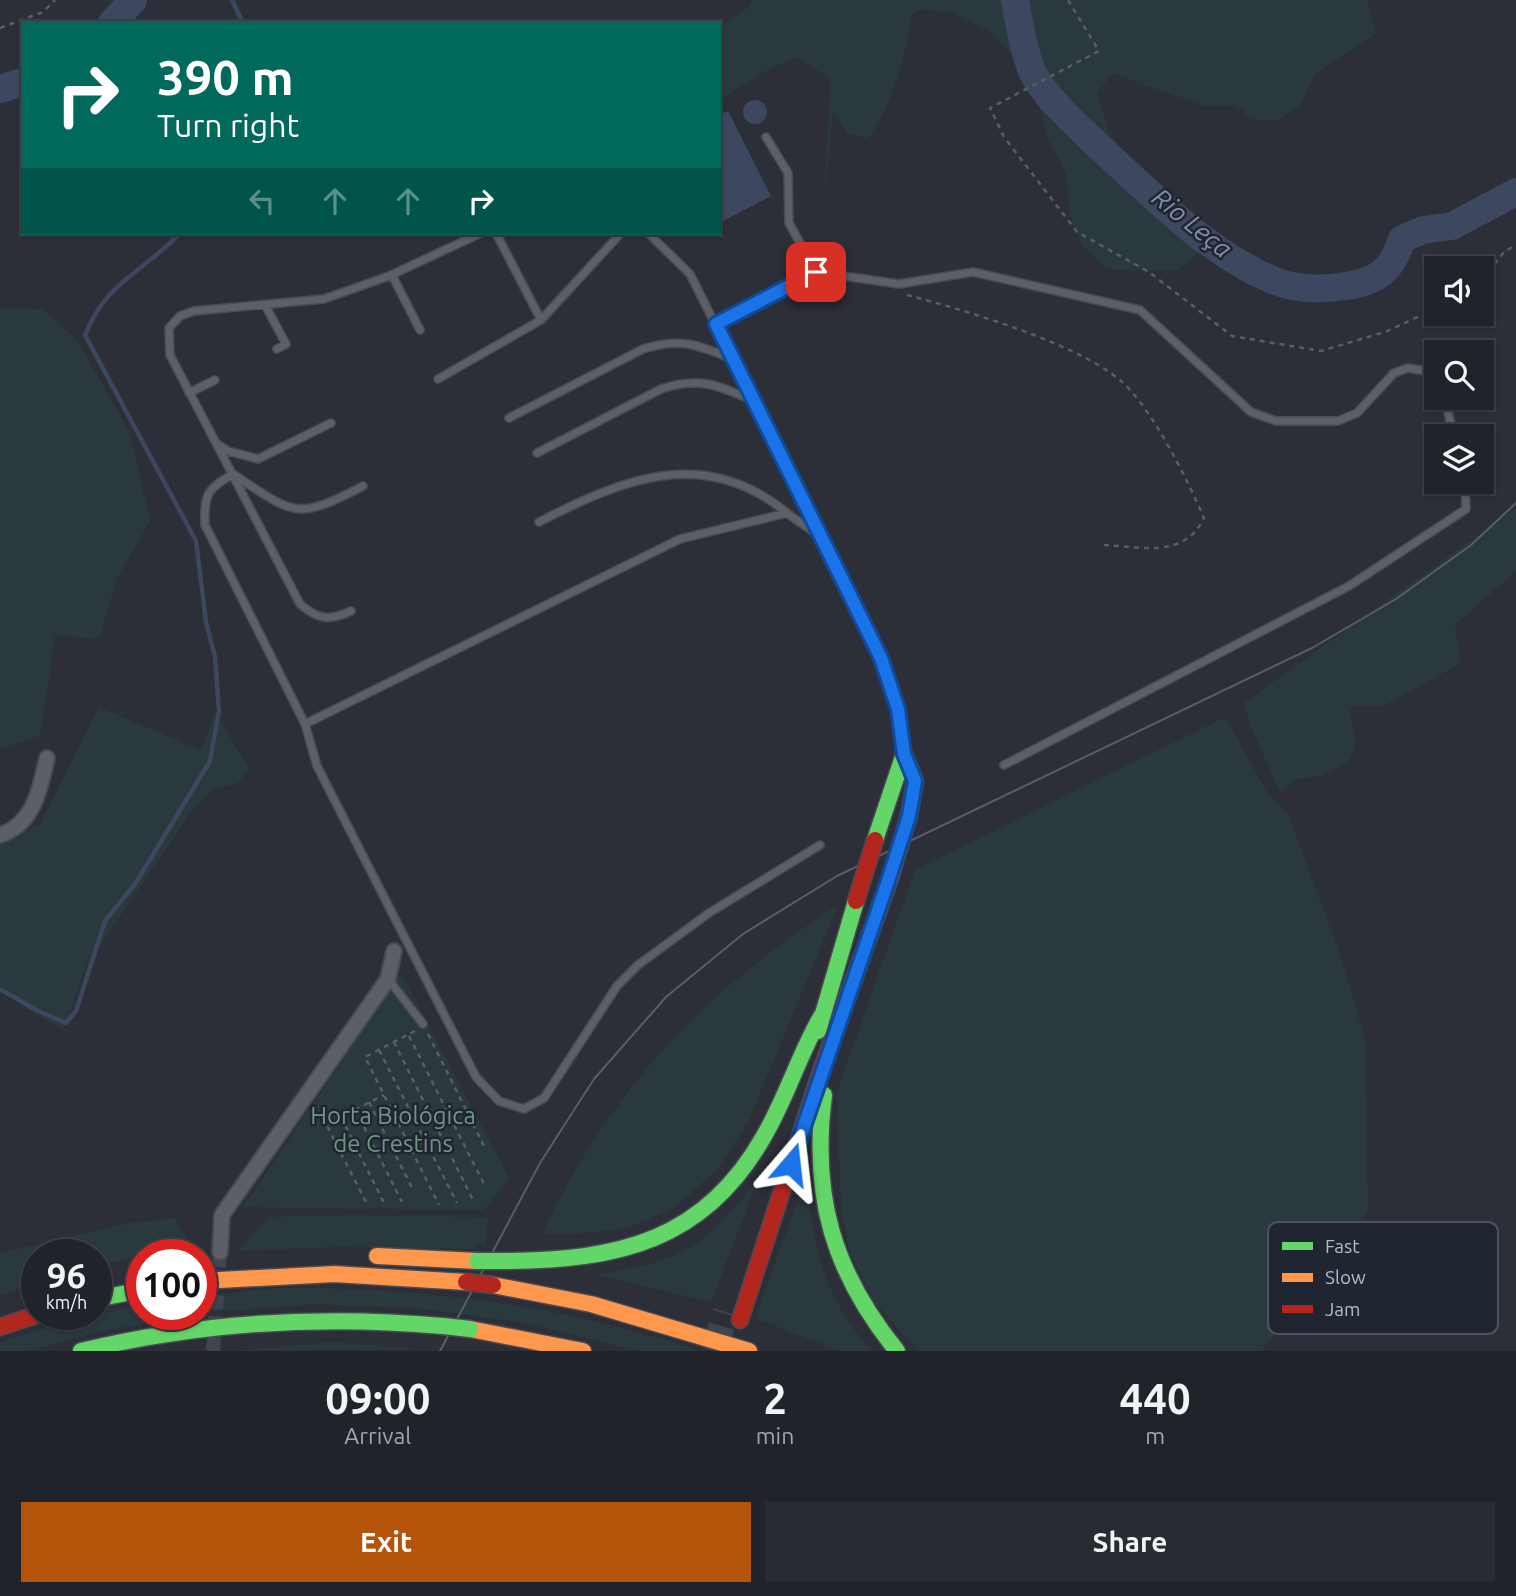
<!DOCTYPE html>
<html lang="en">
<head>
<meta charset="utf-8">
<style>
  body { margin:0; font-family:Ubuntu,sans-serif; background:#292b32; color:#f1f3f6; height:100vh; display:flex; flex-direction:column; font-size:26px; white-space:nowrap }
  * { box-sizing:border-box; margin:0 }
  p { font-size:23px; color:#a2a4a8 }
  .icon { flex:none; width:38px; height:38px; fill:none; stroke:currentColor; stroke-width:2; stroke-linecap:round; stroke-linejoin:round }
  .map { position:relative; height:1351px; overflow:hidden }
  .drawer { display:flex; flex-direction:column; background:#21232a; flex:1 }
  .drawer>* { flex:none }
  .guide { position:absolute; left:21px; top:21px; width:700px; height:214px; border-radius:0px; box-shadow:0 2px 5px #0004,0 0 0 2px #3e4047; background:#00695c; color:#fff; overflow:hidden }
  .controls { position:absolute; left:1424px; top:256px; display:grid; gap:14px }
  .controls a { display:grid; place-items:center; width:70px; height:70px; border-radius:0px; background:#21232a; box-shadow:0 2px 5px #0004,0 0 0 2px #3e4047; font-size:35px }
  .speed { position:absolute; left:21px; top:1239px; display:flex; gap:14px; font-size:35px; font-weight:700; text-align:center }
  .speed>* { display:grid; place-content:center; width:91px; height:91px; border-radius:50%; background:#21232a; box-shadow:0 2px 5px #0004,0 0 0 2px #3e4047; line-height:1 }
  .speed small { font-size:18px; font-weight:400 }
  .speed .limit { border:10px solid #d22; background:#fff; color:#111 }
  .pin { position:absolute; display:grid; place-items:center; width:60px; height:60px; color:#fff; margin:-30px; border-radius:14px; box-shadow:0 4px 10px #0006 }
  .me { position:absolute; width:77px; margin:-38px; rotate:17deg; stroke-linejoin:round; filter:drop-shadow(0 0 5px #0008) }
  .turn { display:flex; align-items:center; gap:24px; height:147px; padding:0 21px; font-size:32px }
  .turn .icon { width:91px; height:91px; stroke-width:2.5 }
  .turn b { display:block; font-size:49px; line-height:60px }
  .lanes { display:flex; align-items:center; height:66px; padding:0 21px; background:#0003; justify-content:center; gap:35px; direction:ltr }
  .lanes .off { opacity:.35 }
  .eta { display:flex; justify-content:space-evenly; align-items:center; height:119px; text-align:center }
  .eta b { font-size:42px; font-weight:700; line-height:49px }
  .button { display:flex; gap:14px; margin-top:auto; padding:14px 21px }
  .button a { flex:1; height:80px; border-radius:0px; background:#b45309; color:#fff; font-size:28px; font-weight:700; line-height:80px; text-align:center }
  .button a+a { background:#292b32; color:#f1f3f6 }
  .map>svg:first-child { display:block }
  .green { fill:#2a393e }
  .water { fill:#3d4760 }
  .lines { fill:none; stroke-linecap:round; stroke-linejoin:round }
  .stream { stroke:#3d4760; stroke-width:4.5 }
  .river { stroke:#3d4760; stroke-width:28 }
  .street-tunnel { stroke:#41444e; stroke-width:14; stroke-dasharray:14 7; stroke-linecap:butt }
  .highway-tunnel { stroke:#41444e; stroke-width:26; stroke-dasharray:26 13; stroke-linecap:butt }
  .lane-casing { stroke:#484b51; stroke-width:10 }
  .street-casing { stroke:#484b51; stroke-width:18 }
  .fast-casing { stroke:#494b53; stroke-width:19 }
  .slow-casing { stroke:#494b53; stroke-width:19 }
  .jam-casing { stroke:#494b53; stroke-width:19 }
  .path { stroke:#5a5d63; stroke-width:2.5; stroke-dasharray:5 5; stroke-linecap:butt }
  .lane { stroke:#5c5f66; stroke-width:7 }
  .street { stroke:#5c5f66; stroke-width:14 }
  .fast { stroke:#63d668; stroke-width:16 }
  .slow { stroke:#ff974d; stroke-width:16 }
  .jam { stroke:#b3261e; stroke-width:16 }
  .tram { stroke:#5a5d64; stroke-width:2 }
  .fast-bridge-casing { stroke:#494b53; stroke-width:19; stroke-linecap:butt }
  .slow-bridge-casing { stroke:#494b53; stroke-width:19; stroke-linecap:butt }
  .jam-bridge-casing { stroke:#494b53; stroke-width:19; stroke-linecap:butt }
  .fast-bridge { stroke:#63d668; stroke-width:16 }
  .slow-bridge { stroke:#ff974d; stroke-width:16 }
  .jam-bridge { stroke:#b3261e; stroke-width:16 }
  .route-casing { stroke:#114b97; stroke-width:18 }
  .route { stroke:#1a73e8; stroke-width:12 }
  .labels { text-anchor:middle; stroke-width:5; stroke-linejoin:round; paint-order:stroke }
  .park-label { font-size:24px; fill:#70967f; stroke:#202532 }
  .water-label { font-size:26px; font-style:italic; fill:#828eac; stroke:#202532 }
  .key { fill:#202532; stroke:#4d525f; stroke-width:2 }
  .key-label { font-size:19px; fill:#b7bbc8 }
</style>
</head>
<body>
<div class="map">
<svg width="1516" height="1351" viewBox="0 0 1516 1351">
  <rect width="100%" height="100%" fill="#2c2f38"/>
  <path class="green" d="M753 0H1367L1376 34 1315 74 1300 106 1277 121 1251 119 1236 105 1203 106 1113 73 1097 93 1109 132 1145 180 1196 217 1216 239 1177 271 1107 269 1083 246 1071 222 1066 174 1048 139 1034 86 1009 52 992 33 953 13 921 9 912 14C906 55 892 106 868 139L847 133 833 111 823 213 831 79 797 57 769 69 719 101V28L749 7Z
    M0 308 43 309 77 340 129 431 150 521 117 578 99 638 55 636 40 736 0 749Z
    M1516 508V571L1455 625 1461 663 1384 706H1348L1356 743 1348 762 1322 776 1298 779 1280 792 1249 723 1244 703Z
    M99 707 201 750 215 712 249 769 238 783 212 790 192 811 86 966 64 1031 0 992V838L40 825Z
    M1225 717 1267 792 1288 814 1338 949 1365 1038 1368 1211 1307 1299 1261 1351H919L873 1301 848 1248 841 1208 837 1092 915 870Z
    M838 905 748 1122 719 1167 675 1208 627 1228 577 1234H542C609 1091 706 989 838 905Z
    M401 973 509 1178 484 1210 243 1207Z
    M806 1178C814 1248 823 1298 872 1351H839L755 1318Z
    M758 1180 711 1302 593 1274C684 1262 700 1250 758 1180Z
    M333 1215 489 1217 485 1245H476V1249L339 1247 237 1251 269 1217Z
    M175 1218 194 1252 142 1255 96 1266V1255H37V1283L0 1295V1253L130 1223Z
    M279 1288C426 1287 560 1305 700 1351H639L519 1322 424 1309 317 1304 201 1313V1296Z
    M142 1305V1314H192L93 1333 27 1351H0V1342L81 1317Z
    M331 1342 422 1349 237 1351Z"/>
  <path class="water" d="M743 112a12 12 0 1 1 24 0a12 12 0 1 1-24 0Z
    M728 111 771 196 719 223V115Z"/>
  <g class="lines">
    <path class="stream" d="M232 0 243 23
      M0 989 38 1011 66 1023 76 1011 105 921 135 884 210 761 219 711 215 657 206 622 196 541 85 335C108 279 143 273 180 233"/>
    <path class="river" d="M1015 0C1019 22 1025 63 1038 82 1057 109 1084 132 1108 155 1156 199 1207 251 1268 278 1293 290 1319 290 1346 286 1379 281 1392 270 1402 239L1423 230 1452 226 1516 192
      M112 23 133 0
      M0 89 23 82"/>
    <path class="street-tunnel" d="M213 1351 220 1252"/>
    <path class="highway-tunnel" d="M714 1351 726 1312"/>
    <defs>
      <path id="lane" d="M766 137 788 173 789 223 816 272
        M496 233 541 320
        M648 233 690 274 823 540
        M392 275 420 330
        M265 305 286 344 277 349
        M716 324 816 272 899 284 973 272 1140 310 1251 412 1276 421H1338L1357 413 1394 373 1408 368 1426 371 1437 383
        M438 379 541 320 621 233
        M189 393 215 380
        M1444 397 1454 436
        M509 418 643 349C681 337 698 345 733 359
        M217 444 228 451 258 459 331 423
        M537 453 661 389C701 376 720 386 756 402
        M363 486C296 521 295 515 233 474 207 489 204 494 205 525L305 724 317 766 476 1077 499 1101 524 1109 544 1098 617 986 638 965 709 913 820 845
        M539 522C623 479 703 445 786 512 797 522 815 530 824 542 839 562 848 591 859 613 880 656 901 700 904 749
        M351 611C330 621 318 620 300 604L170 355 169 328 180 316 194 311 324 299 389 276 481 233
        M305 724 680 539 787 513
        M1004 765 1349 586 1466 509 1465 481
        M388 979 423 1024"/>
      <path id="street" d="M0 835C34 824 40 789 47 758
        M220 1252 222 1215 388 979 394 951"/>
      <path id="fast" d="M904 754 915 781 909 816
        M875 840 904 754
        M818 1031 856 901
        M824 1095C811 1196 833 1272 897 1351
        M506 1261C619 1260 705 1241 764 1136 787 1097 799 1054 822 1015
        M96 1299 142 1290
        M81 1351C201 1322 320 1315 443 1326"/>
      <path id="slow" d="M377 1256 477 1261
        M201 1281 334 1274 466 1282
        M493 1285 591 1304 749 1351
        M470 1329 583 1351"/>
      <path id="jam" d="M740 1320 819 1077 889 881
        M0 1327 39 1314"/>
    </defs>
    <use href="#lane" class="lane-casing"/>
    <use href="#street" class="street-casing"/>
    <use href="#fast" class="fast-casing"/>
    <use href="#slow" class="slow-casing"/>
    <use href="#jam" class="jam-casing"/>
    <path class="path" d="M1068 0 1099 51 990 108 1004 137 1077 232 1149 272 1232 336 1321 351 1385 332 1437 308
      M0 28 43 12 55 0
      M1482 280 1504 252 1516 245
      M907 295C964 310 1077 343 1121 381 1152 408 1187 479 1204 518 1184 560 1139 546 1102 545
      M415 1031 365 1057 439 1205
      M428 1034 486 1150
      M409 1036 485 1186
      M394 1042 474 1202
      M379 1050 457 1203
      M369 1102 413 1190
      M355 1109 402 1202
      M341 1117 384 1203
      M366 1202 326 1124 384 1095"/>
    <use href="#lane" class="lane"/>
    <use href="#street" class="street"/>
    <use href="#fast" class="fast"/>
    <use href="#slow" class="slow"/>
    <use href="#jam" class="jam"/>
    <path class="tram" d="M440 1351 540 1163 594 1079 666 997 743 934 837 876 1312 648 1396 599 1471 545 1516 503"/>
    <defs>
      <path id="fast-bridge" d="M477 1261H506
        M443 1326 470 1329"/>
      <path id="slow-bridge" d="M889 881 909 816"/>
      <path id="jam-bridge" d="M856 901 875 840
        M466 1282 493 1285"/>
    </defs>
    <use href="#fast-bridge" class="fast-bridge-casing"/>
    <use href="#slow-bridge" class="slow-bridge-casing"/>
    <use href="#jam-bridge" class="jam-bridge-casing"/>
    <use href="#fast-bridge" class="fast-bridge"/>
    <use href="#slow-bridge" class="slow-bridge"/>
    <use href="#jam-bridge" class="jam-bridge"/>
  </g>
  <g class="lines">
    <defs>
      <path id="route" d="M791 1164 888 881 909 816 915 781 904 754 898 709 881 658 716 324 816 272"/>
    </defs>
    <use href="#route" class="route-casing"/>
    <use href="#route" class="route"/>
  </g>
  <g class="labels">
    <g class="park-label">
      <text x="393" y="1124">Horta Biológica<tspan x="393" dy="28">de Crestins</tspan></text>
    </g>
    <g class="water-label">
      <text transform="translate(1192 223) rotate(39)" y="9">Rio Leça</text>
    </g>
  </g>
  <rect x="1268" y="1222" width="230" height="112" rx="10" class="key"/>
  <rect x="1282" y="1242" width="31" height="8" fill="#63d668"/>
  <rect x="1282" y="1273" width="31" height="9" fill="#ff974d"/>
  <rect x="1282" y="1305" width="31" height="8" fill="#b3261e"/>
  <g class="key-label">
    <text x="1325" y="1253">Fast</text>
    <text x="1325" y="1284">Slow</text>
    <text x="1325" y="1316">Jam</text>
  </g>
</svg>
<div class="controls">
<a><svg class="icon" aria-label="sound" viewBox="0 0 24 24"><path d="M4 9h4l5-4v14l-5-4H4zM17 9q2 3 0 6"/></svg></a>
<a><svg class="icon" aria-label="search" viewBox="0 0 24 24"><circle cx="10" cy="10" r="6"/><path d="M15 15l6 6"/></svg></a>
<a><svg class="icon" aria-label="layers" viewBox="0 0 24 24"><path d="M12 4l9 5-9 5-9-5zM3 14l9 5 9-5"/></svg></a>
</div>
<div class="speed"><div>96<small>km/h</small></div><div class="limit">100</div></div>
<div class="pin" style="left:816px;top:272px;background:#d93025"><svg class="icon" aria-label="arrive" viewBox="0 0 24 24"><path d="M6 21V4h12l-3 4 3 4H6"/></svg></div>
<svg class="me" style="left:791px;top:1164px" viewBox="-20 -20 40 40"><path d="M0-17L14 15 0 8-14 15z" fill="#1a73e8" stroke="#fff" stroke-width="4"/></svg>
<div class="guide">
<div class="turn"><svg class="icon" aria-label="right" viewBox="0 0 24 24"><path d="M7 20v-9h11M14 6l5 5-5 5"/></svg><div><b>390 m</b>Turn right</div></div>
<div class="lanes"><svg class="icon off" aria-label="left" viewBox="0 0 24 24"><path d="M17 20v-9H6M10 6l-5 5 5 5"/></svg><svg class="icon off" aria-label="ahead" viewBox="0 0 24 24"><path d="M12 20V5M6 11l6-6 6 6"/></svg><svg class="icon off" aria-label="ahead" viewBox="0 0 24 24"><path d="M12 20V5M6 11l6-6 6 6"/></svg><svg class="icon" aria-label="right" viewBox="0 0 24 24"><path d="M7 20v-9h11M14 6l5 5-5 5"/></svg></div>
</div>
</div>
<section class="drawer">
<div class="eta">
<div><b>09:00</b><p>Arrival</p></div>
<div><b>2</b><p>min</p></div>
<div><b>440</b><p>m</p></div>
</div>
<div class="button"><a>Exit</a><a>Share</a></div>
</section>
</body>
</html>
